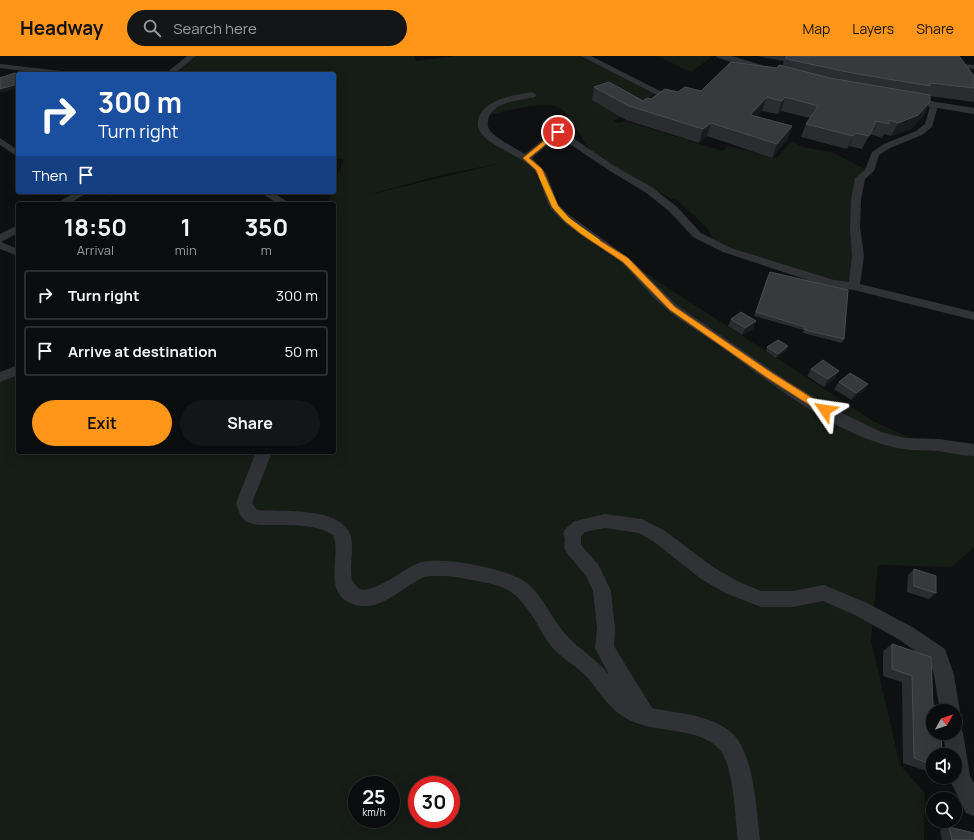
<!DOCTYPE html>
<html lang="en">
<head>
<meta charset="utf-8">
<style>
  body { margin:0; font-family:Manrope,sans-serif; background:#141516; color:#f1f3f6; height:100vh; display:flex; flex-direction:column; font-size:15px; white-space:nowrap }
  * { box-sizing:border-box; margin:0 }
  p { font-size:13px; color:#9a9b9d }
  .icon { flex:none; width:22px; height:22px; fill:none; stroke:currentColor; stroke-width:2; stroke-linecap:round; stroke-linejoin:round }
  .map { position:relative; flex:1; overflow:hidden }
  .details { position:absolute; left:16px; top:146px; width:320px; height:252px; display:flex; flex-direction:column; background:#0b0c0d; border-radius:4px; box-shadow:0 4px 16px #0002,0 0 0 1px #2b2c2e }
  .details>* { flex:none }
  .top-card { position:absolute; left:16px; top:16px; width:320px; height:122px; border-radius:4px; box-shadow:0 4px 16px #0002,0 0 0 1px #2b2c2e; background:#1a4fa0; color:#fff; overflow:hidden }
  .needle { width:26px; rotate:50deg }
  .controls { position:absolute; left:926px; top:648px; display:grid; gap:8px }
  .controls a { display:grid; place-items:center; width:36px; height:36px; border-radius:50%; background:#0b0c0d; box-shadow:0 4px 16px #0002,0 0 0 1px #2b2c2e; font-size:20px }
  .speed { position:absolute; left:348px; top:720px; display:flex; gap:8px; font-size:20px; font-weight:700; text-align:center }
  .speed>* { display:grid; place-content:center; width:52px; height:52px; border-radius:50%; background:#0b0c0d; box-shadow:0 4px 16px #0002,0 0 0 1px #2b2c2e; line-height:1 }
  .speed small { font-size:10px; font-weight:400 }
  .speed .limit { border:6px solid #d22; background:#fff; color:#111 }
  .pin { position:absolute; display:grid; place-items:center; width:34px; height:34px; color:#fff; margin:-17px; border:2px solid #fff; border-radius:50%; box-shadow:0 1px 4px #0007 }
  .me { position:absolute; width:44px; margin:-22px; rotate:302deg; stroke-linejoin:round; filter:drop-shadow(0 0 3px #0008) }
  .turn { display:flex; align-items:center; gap:14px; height:84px; padding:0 16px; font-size:18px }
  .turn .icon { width:52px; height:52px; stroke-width:2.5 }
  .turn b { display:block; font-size:28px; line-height:34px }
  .then { display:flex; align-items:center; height:38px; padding:0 16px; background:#0003; gap:8px; font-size:15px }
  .eta { display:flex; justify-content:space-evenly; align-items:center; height:68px; text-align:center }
  .eta b { font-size:24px; font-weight:700; line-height:28px }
  .primary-button { display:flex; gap:8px; margin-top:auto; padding:8px 16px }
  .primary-button a { flex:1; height:46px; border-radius:24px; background:#ff9619; color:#111; font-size:16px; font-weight:700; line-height:46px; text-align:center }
  .primary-button a+a { background:#141516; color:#f1f3f6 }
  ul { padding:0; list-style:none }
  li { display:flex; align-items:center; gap:12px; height:50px; margin:0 8px 6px; padding:0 8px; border:2px solid #2b2c2e; border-radius:4px }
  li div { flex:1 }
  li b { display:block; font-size:15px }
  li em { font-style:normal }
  header { display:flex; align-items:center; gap:24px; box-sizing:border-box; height:56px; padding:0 20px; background:#ff9619; color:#111 }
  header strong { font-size:19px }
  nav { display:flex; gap:22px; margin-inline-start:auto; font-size:14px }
  .search { width:280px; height:36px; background:#141516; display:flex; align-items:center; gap:10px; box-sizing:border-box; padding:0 14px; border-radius:22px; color:#9a9b9d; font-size:15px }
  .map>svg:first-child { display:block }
  .green { fill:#161c16; fill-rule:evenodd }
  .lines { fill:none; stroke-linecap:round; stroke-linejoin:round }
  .minor { fill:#303236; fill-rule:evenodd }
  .tertiary { fill:#303236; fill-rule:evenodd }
  .wall { fill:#2b2c2f }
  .shaded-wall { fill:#1a1b1d }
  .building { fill:#373a3d; stroke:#484b50 }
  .route { fill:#ff9619; stroke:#a66210 }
  .slow { fill:#f59e0b }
</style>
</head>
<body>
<header>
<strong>Headway</strong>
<div class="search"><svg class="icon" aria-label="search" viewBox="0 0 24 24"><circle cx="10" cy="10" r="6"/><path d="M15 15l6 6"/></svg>Search here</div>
<nav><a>Map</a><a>Layers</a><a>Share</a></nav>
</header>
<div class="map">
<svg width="974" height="784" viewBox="0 0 974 784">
  <rect width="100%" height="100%" fill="#0f1011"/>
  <path class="green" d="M192 0H414L416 5 455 0H589L658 36 614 65 618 67 626 65 723 95 728 90 776 102 792 85 803 91 832 96 869 115 857 137 854 230 824 225 715 189 708 173 677 144 671 143C646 127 616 116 593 96 583 88 580 76 572 66 569 63 567 57 563 54 550 42 502 56 486 60L484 72 526 102 555 151 641 214 875 366 936 393 974 394V491L952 511 878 509 871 584 900 709 925 737 924 784H0V321L18 314V396H334V148H327L332 136H334V130L344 103 334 102V18H169ZM502 107 363 140 446 118ZM357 729H391V763H357ZM417 729H451V763H417Z
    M657 0H709L712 1 691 16Z"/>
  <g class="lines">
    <path class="minor" d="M187 0H196L174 18H165Z
      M581 0H591L662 36 658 39 655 38Z
      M943 6 974 9V13L946 10 942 8Z
      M0 8 70 16 74 18H49L0 12Z
      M532 36 536 39 535 41C521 44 490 46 488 65 487 71 489 74 493 78 503 86 515 92 525 98L555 74H561L616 111 653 132 677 151 701 177 731 192 834 224 849 226 852 200 850 171 851 144 855 122 865 114 872 96 884 88 916 75 925 68 931 47H937L938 49 932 71 922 79 890 92 879 99 874 115 865 123 861 144 860 171 864 200 860 228 974 256V264L854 234 829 231 723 196 693 181 669 155 645 136 610 115 558 80 532 102 546 117 558 148 568 158 630 203 678 250 789 326 836 354 881 376 905 382 939 383 974 388V400C961 400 949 396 937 395 925 394 913 395 902 393 837 381 775 330 723 292 704 278 682 267 664 251 648 238 636 220 621 206 599 188 571 177 552 154 543 142 543 125 534 114 523 99 481 89 478 70 476 44 515 39 532 36Z
      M0 82 18 94V101L0 89Z
      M76 136H89L68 148H55Z
      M260 136H272L291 148H278Z
      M18 169V177L1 186 18 193V200L0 193V178Z
      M18 309V319L0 326V316Z
      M256 396H272L252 447 257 454C282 456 343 450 351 481 354 495 349 510 352 524L359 533C374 538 402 514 416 508 436 498 510 513 527 527 544 541 552 564 567 580 580 594 597 603 609 619L595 592 597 572 593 535 586 520 566 496 564 491 565 482 563 478 565 473 575 465 605 458 642 463 665 475 713 511 737 525 761 535H792L824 529 867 547 914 572 945 593 954 619 960 655 955 663V655H940L934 619 930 606 900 584 855 559 823 545 792 551H761L725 537 701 523 653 485 639 477 605 472 585 476 581 480V489L598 508 611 535 615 572 614 590 652 652C670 656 689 657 706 663 716 666 728 672 735 680 755 705 756 753 760 784H738C735 762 734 711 720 694 698 668 649 680 621 659 606 649 598 633 586 620 575 609 561 602 551 590 538 572 528 546 508 534 495 527 476 525 461 522 454 520 430 519 424 521 421 522 417 525 413 527 394 539 373 558 350 547 322 533 342 499 333 479 315 467 289 470 268 469 262 469 253 469 247 466 240 461 238 454 236 447Z
      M955 668 960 670 963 677 970 720 974 727V760L966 757 949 722 955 721V699H946L943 677H955Z"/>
    <path class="tertiary" d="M716 0H732L775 13 776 15 771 18 767 17 718 2Z
      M905 41 974 52V58L901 46 900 44 901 42Z"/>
  </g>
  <path class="wall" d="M757 0H959L974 20V46L930 40 924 59 911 73 891 80 884 78 882 82 870 78 862 93 849 90 847 93 801 81 806 68 810 62 781 55 778 58 762 55 757 60 792 70 787 84 772 102 707 80 699 87 626 64 592 44 594 31 643 45 651 43 678 36 701 35 782 10 784 5Z
    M768 219 844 283 842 287 803 277 804 274 754 260Z
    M731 263 753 273 742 279 728 270Z
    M767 291 787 294 776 302 766 295Z
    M811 313 835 322 824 331 807 320Z
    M839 326 868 328 863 335 851 344 834 333Z
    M914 513 936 537 929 543 907 536 908 519Z
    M892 588 933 649V716L932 717 903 707 902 626 883 620V595Z
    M949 771 974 784H942L940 774Z"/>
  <path class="shaded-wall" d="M18 28V32L0 37V33Z
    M767 41 762 55 746 72 750 59Z
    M785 41 781 55 778 58 782 45Z
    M930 46 924 59 911 73 891 80 898 67Z
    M711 67 707 80 699 87 703 73Z
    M792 70 787 84 772 102 777 88Z
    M855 77 849 90 847 93 853 80Z
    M107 136H123L110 140Z
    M756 265 753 273 742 279 745 272Z
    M788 290 787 294 776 302 778 298Z
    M839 315 835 322 824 331 828 323Z
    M868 328 863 335 851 344 856 337Z"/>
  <path class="building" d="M787 0H959L974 20V32L930 27V30L852 17 791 4 785 2Z
    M731 6 777 12 779 9 830 22 930 39V46L918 59 898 67 889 64V68L876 65 869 80 855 77 853 80 806 68 818 50 785 41 782 45 767 41 750 59 792 70 777 88 711 67 703 73 629 50 594 31 609 26 643 45 647 42 651 43 665 33 678 36 685 31 701 35Z
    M15 17 18 20V28L0 33V22Z
    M770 216 848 234 844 283 805 274V271L756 256Z
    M741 256 756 265 745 272 731 263Z
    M778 284 788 290 778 298 767 291Z
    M823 304 839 315 828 323 811 313Z
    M850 317 868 328 856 337 839 326Z
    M914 513 936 520V537L914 530Z
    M892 588 931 601 933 649 940 651V655H933V677H941L942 699H933V709L914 702 912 620 892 613Z
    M949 771 974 777V784H952Z"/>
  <path class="route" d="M556 75 561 76 529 102 542 113 558 150 569 162 586 176 628 202 675 251 772 317 828 352V357H822L766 321 670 254 623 206 581 178 565 165 552 151 536 114 523 102Z"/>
  <path class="slow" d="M542 119 545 121 558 150 569 162 600 184V187H595L565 165 553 152 539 121Z"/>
</svg>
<div class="controls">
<a><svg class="needle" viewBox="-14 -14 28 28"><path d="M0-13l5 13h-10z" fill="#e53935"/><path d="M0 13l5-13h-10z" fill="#9a9b9d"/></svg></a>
<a><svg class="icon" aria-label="sound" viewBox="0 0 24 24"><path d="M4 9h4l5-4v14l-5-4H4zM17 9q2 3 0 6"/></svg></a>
<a><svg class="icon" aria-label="search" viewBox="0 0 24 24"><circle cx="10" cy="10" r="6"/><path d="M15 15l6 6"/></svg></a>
</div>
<div class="speed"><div>25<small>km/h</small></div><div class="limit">30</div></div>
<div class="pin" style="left:558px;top:76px;background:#d93025"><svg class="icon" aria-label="arrive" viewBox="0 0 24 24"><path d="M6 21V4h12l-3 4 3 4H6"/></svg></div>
<svg class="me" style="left:825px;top:354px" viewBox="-20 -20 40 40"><path d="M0-17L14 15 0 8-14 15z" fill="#ff9619" stroke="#fff" stroke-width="4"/></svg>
<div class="top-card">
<div class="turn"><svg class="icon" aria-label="right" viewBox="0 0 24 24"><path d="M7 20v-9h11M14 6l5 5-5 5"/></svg><div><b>300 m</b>Turn right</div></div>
<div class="then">Then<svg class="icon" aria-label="arrive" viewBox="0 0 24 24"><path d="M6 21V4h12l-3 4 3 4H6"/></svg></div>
</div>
<section class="details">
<div class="eta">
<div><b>18:50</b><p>Arrival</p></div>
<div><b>1</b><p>min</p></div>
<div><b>350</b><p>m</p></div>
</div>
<ul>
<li><svg class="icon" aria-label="right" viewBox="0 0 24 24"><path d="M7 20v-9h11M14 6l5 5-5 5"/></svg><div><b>Turn right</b></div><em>300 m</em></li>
<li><svg class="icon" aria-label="arrive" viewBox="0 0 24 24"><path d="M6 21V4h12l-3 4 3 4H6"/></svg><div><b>Arrive at destination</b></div><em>50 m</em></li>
</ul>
<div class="primary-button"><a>Exit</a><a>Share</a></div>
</section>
</div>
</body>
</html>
